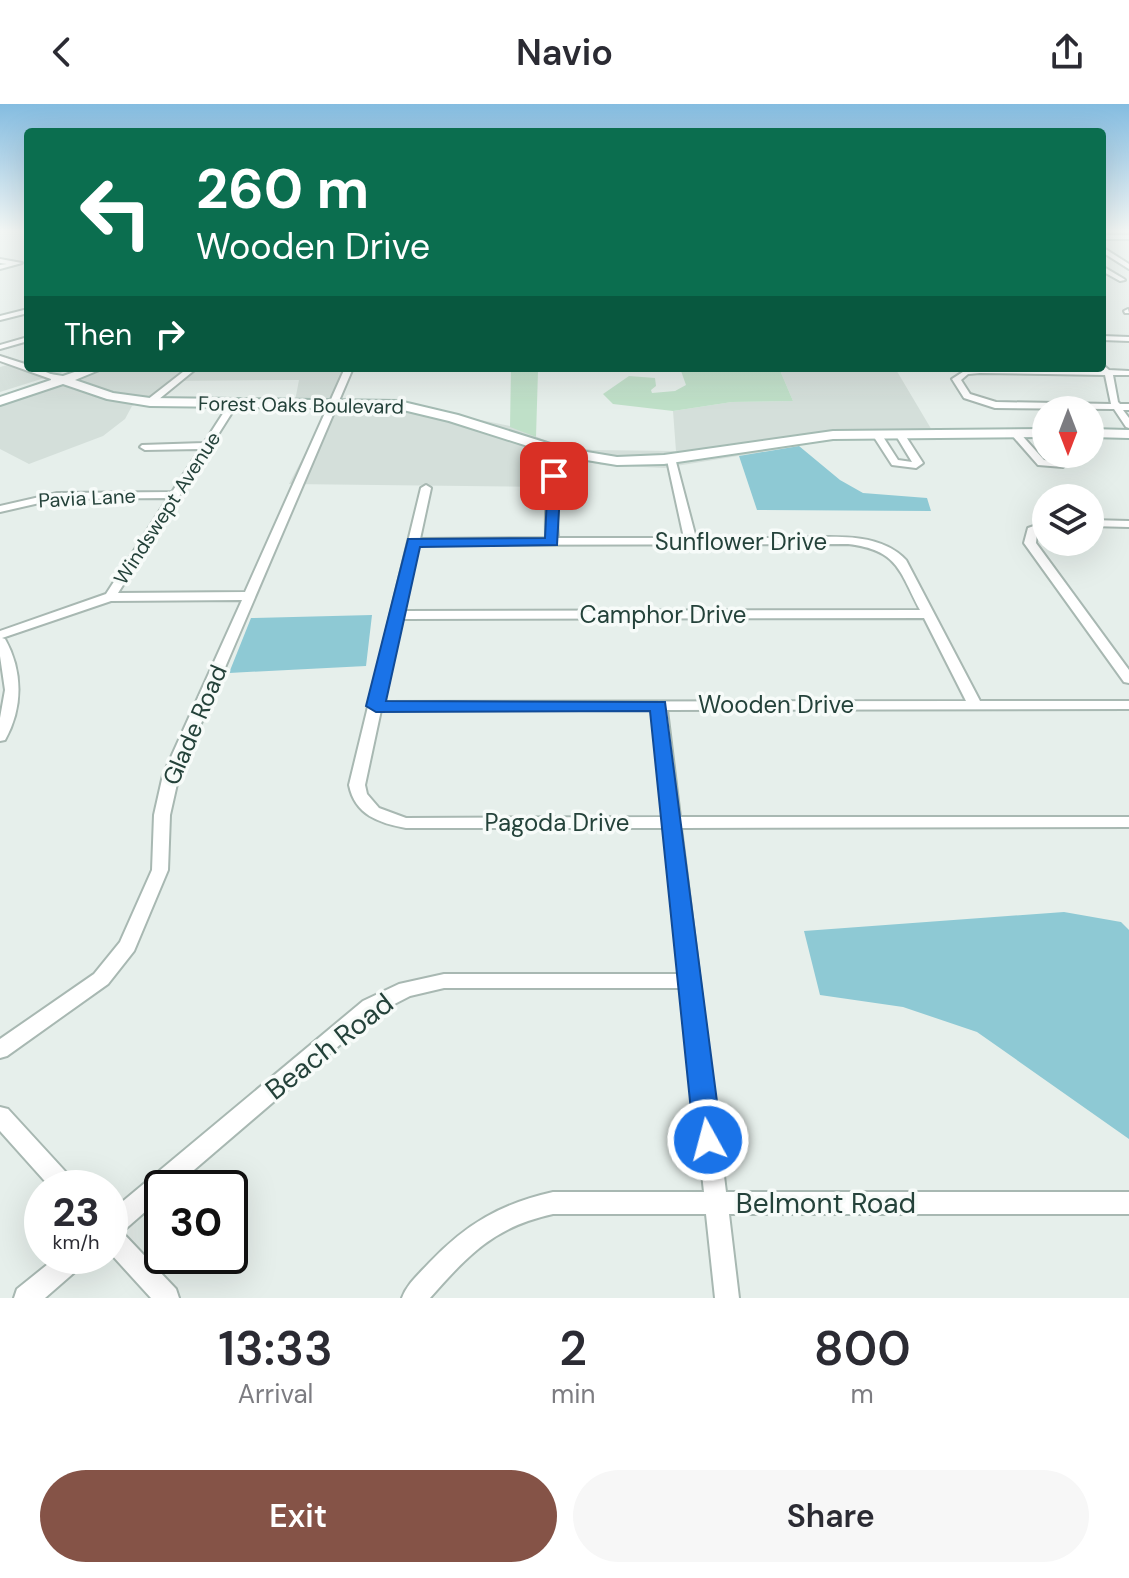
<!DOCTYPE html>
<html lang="en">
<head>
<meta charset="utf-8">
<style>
  body { margin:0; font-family:"DM Sans",sans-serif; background:#f7f7f7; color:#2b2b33; height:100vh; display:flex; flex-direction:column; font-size:30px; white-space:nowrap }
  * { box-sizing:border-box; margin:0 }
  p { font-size:26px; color:#7c7c81 }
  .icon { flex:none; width:44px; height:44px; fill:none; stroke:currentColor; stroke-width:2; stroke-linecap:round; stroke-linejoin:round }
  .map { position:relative; height:1194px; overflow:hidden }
  .panel { display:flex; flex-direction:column; background:#fff; flex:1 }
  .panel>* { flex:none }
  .top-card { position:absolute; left:24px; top:24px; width:1082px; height:244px; border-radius:8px; box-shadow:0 8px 32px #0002; background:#0b6e4f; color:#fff; overflow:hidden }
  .needle { width:52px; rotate:180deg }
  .controls { position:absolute; left:1032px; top:292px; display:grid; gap:16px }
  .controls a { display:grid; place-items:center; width:72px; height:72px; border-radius:50%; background:#fff; box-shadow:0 8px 32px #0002; font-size:40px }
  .speed { position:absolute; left:24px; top:1066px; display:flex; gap:16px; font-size:40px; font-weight:700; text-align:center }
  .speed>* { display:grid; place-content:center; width:104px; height:104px; border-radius:50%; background:#fff; box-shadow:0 8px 32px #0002; line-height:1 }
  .speed small { font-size:20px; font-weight:400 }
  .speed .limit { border:4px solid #111; border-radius:12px; background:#fff; color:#111 }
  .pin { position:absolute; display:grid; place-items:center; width:68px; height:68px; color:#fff; margin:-34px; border-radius:16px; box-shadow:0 4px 12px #0006 }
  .me { position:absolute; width:88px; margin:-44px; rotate:353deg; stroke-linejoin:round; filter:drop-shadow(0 0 6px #0008) }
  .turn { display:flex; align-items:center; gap:28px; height:168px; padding:0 40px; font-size:36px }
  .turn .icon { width:104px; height:104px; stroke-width:2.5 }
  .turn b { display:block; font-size:56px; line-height:68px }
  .then { display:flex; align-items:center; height:76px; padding:0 40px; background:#0003; gap:16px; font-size:30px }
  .eta { display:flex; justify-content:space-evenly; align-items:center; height:136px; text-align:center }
  .eta b { font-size:48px; font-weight:600; line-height:56px }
  .action { display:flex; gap:16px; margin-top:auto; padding:16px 40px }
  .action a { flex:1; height:92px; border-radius:48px; background:#855347; color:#fff; font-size:32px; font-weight:600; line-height:92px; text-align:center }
  .action a+a { background:#f7f7f7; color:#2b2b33 }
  header { display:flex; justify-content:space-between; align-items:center; height:104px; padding:0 40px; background:#fff; font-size:36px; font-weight:600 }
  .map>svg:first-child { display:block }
  .built { fill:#d4dfda }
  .green { fill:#bfe0c8 }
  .water { fill:#8ec9d4 }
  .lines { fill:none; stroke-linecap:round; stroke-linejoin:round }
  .street-casing { stroke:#a8b8b2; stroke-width:4 }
  .secondary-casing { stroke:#a4bbb3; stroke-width:4 }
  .street { fill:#fff; fill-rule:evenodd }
  .secondary { fill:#fff; fill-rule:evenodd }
  .route { fill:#1a73e8; stroke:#114b97; stroke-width:2 }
  .labels { text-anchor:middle; stroke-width:7; stroke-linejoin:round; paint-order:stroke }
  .far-street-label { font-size:20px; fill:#24423a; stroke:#f7fbf9 }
  .street-label { font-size:24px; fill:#24423a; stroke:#f7fbf9 }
  .near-street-label { font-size:28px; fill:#24423a; stroke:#f7fbf9 }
</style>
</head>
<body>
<header><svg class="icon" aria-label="back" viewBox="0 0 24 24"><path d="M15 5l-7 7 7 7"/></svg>Navio<svg class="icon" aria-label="share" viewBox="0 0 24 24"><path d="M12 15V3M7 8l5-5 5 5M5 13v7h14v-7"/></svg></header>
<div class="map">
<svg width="1129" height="1194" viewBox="0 0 1129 1194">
  <rect width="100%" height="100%" fill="#e6efeb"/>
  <path class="built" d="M28 255V264H76L0 288V263Z
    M104 264H348L337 296 295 297 299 276 170 277 148 296 114 290 72 276Z
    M779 264H895L933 328 873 327 802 331 707 349 617 355 579 351 437 307 510 322 552 339 592 346 676 347 673 307 732 298 793 297Z
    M65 278 140 299 132 302 125 315 103 332 29 360 0 345V301Z
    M331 300 382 301 433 310 554 350 616 359 800 336 799 342 664 364 602 361 557 351 548 383 289 380Z"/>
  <path class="green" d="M511 264H609L597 268 538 267 536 333 510 323Z
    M680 264H779L793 297 732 298 673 307 613 300 603 290 629 272 655 274 656 282 651 286 652 289 675 287 686 281Z"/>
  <path class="water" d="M799 342 840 376 863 389 927 394 931 407 757 406 739 352Z
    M372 511 366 562 229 569 251 514Z
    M1064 808 1121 818 1129 826V1035L977 928 903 903 820 891 804 827Z"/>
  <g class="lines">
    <defs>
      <path id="street" d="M1102 131H1129V135H1102Z
        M1102 143 1129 160V165L1102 148Z
        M0 155 22 159 0 165V161L7 160 0 159Z
        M1102 162 1124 175 1125 176 1120 177 1102 167Z
        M28 205V209L0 216V212Z
        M1128 205 1129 209H1125L1124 207Z
        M1102 232 1129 233V237L1102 236Z
        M28 233V237L0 245V241Z
        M0 252 28 261V264H36L58 273 51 275 0 257Z
        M1102 260 1109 266 1129 267V271H1113L1118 298 1120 300H1129V306H1123L1129 314V324L1126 323 1114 305 995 304 964 294 952 275 966 266H1101L1099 264H1102ZM980 269 1105 271 1111 300 996 298 970 290 961 276 968 270Z
        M188 264H197L153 300H147V296Z
        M345 264H353L179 671 170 711 168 766 134 847 108 880 7 952 0 954V935L94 870 120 838 152 766 154 711 163 671 242 496 111 497 2 534 5 535C23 567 23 604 5 636L0 637V614L5 586 0 552V527L106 490 168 394 57 395 0 408V402L57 389 172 388 200 345 145 346 140 343 142 341 204 339 231 297H237L238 299 118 489 245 488Z
        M1015 326 1018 327 1044 356 1057 358 1051 350H1061L1067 357 1063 363 1038 361 1010 329Z
        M874 328H880L898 356 912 358 895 330 903 328 923 359 916 364 892 361 872 330Z
        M573 349 578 352C552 382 556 397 558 434H684L667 356 675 354 696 434C725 434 755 434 785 434 823 434 877 425 906 456L980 597H1129V605L667 606 680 713H1129V723L681 724 726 1088H1129V1110H729L739 1194H715L706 1110H553C494 1123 469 1150 430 1194H402C407 1180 419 1170 429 1159 466 1120 500 1100 553 1088H704L682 884H444L410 892 377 909 173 1084H162V1093L122 1128 176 1185 179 1194H151L110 1149V1108L363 897 399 880 444 870H680L665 724H406C379 719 355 711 349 681L421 384 426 381 431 384 420 435 546 434C546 404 542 366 573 349ZM848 440C898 446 899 466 920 506L404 507 418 441ZM924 514 966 597 383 598 402 515ZM381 606H652L664 713 406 714 379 704 367 690 365 681Z
        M1090 416 1129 417V423L1090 422Z
        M1046 418V425L1037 428 1036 439 1129 566V579L1124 578 1024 439 1028 424Z
        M0 1003 8 1005 74 1077 77 1084H51L0 1027Z
        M58 1152H88L84 1160 45 1194H14L17 1185Z"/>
      <path id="secondary" d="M86 264H104L75 276 113 289 150 294 399 297 458 311 563 344 617 353 664 351 833 327 1046 325V333L833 335 664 360 617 361 556 351 449 317 399 305 150 302 107 295 63 280 0 301V293L51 276 50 270 63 272Z
        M1090 325 1129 326V334L1090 333Z"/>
    </defs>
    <use href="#street" class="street-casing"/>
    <use href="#secondary" class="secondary-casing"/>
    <use href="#street" class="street"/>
    <use href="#secondary" class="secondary"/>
  </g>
  <linearGradient id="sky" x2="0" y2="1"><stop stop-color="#84bce0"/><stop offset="0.43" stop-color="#f4f8f6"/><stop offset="1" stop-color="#f4f8f6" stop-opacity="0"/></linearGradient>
  <rect width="1129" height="295" fill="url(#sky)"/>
  <path class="route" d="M554 368 561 372 557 441 420 443 386 597 665 598 722 1036 718 1045 708 1049 698 1045 694 1036 650 607 376 608 366 602 408 435 545 434 548 372Z"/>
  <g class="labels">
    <g class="far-street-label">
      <text transform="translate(301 301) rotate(1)" y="7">Forest Oaks Boulevard</text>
      <text transform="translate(87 394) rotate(-3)" y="7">Pavia Lane</text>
      <text transform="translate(167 404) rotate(-57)" y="7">Windswept Avenue</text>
    </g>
    <g class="street-label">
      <text x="741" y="446">Sunflower Drive</text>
      <text x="663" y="519">Camphor Drive</text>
      <text x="776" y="609">Wooden Drive</text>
      <text transform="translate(195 621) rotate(-67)" y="8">Glade Road</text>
      <text x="557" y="727">Pagoda Drive</text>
    </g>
    <g class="near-street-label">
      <text transform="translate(329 942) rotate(-38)" y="10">Beach Road</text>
      <text x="826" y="1109">Belmont Road</text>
    </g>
  </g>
</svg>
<div class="controls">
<a><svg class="needle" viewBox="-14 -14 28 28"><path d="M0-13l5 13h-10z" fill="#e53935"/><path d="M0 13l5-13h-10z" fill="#7c7c81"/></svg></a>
<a><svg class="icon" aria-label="layers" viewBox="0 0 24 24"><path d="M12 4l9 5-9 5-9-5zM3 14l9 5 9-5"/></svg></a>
</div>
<div class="speed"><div>23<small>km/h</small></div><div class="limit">30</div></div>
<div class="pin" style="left:554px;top:372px;background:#d93025"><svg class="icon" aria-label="arrive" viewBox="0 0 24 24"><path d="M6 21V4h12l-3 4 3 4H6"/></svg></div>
<svg class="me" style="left:708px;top:1036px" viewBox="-20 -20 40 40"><circle r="17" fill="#1a73e8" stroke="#fff" stroke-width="3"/><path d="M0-11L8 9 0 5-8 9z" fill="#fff"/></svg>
<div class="top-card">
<div class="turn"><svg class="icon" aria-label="left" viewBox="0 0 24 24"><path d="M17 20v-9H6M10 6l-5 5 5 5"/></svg><div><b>260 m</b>Wooden Drive</div></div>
<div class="then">Then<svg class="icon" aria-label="right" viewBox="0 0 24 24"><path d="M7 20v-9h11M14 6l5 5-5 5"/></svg></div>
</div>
</div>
<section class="panel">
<div class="eta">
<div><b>13:33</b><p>Arrival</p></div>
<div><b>2</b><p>min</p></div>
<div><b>800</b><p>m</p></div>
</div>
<div class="action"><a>Exit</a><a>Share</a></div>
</section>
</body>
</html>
